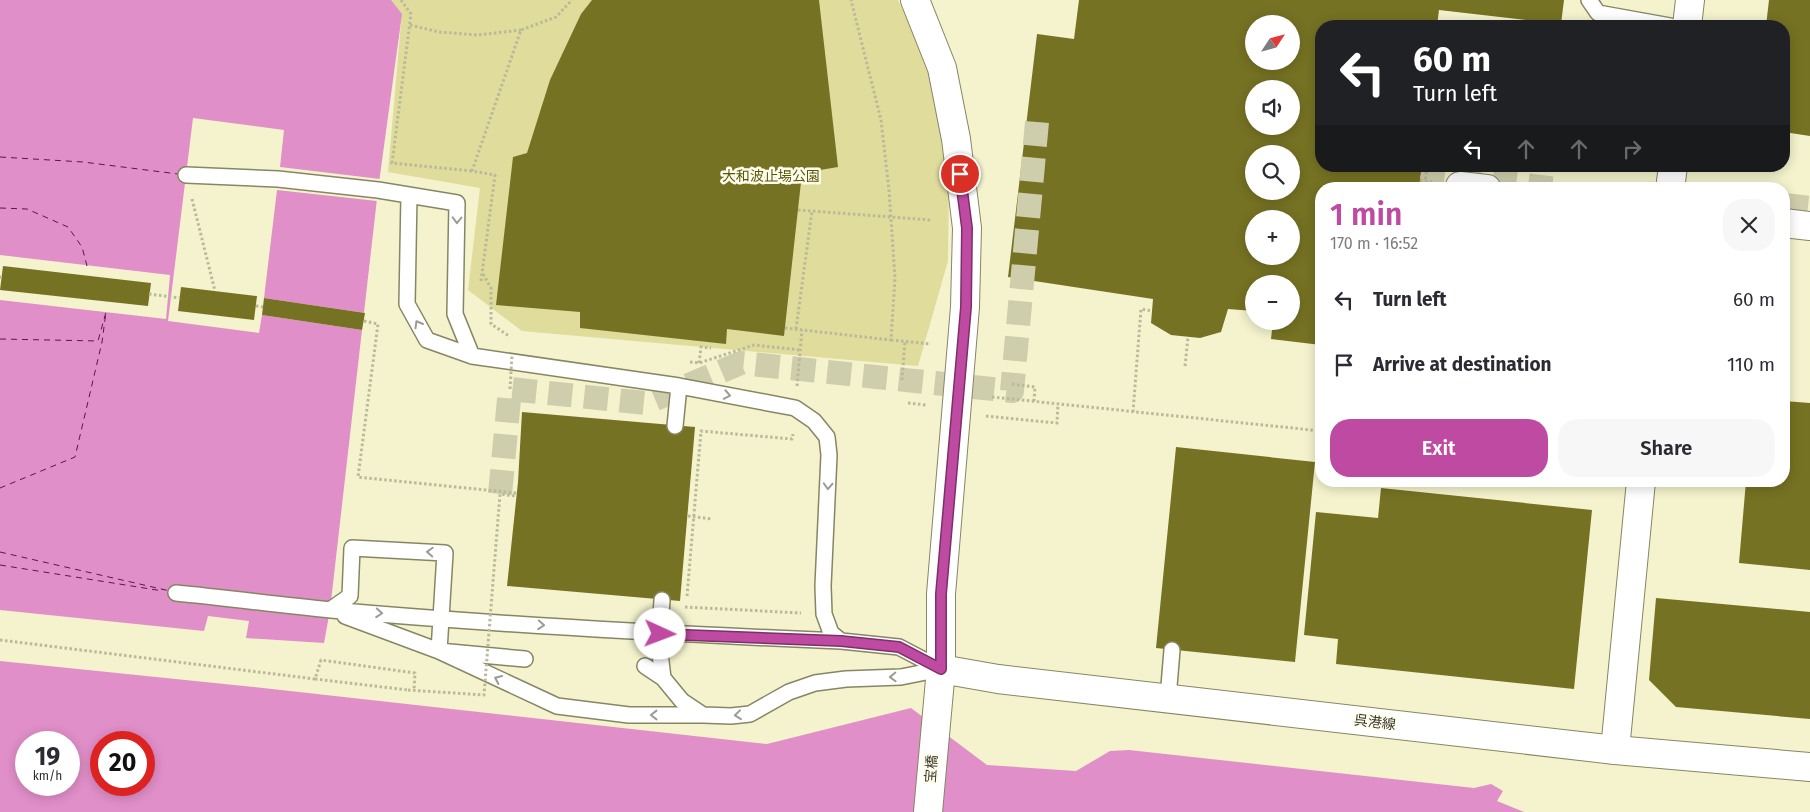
<!DOCTYPE html>
<html lang="en">
<head>
<meta charset="utf-8">
<style>
  body { margin:0; font-family:"Fira Sans","Noto Sans JP",sans-serif; background:#f7f7f7; color:#2b2b33; height:100vh; display:flex; flex-direction:column; font-size:19px; white-space:nowrap }
  * { box-sizing:border-box; margin:0 }
  p { font-size:16px; color:#7c7c81 }
  .icon { flex:none; width:28px; height:28px; fill:none; stroke:currentColor; stroke-width:2; stroke-linecap:round; stroke-linejoin:round }
  .map { position:relative; flex:1; overflow:hidden }
  .drawer { position:absolute; left:1315px; top:182px; width:475px; height:305px; display:flex; flex-direction:column; background:#fff; border-radius:20px; box-shadow:0 2px 12px #0003 }
  .drawer>* { flex:none }
  .guide { position:absolute; left:1315px; top:20px; width:475px; height:152px; border-radius:20px; box-shadow:0 2px 12px #0003; background:#202124; color:#fff; overflow:hidden }
  .needle { width:32px; rotate:54deg }
  .tools { position:absolute; left:1245px; top:15px; display:grid; gap:10px }
  .tools a { display:grid; place-items:center; width:55px; height:55px; border-radius:50%; background:#fff; box-shadow:0 2px 12px #0003; font-size:25px }
  .speed { position:absolute; left:15px; top:731px; display:flex; gap:10px; font-size:25px; font-weight:700; text-align:center }
  .speed>* { display:grid; place-content:center; width:65px; height:65px; border-radius:50%; background:#fff; box-shadow:0 2px 12px #0003; line-height:1 }
  .speed small { font-size:12px; font-weight:400 }
  .speed .limit { border:8px solid #d22; background:#fff; color:#111 }
  .pin { position:absolute; display:grid; place-items:center; width:42px; height:42px; color:#fff; margin:-21px; border:2px solid #fff; border-radius:50%; box-shadow:0 1px 5px #0007 }
  .me { position:absolute; width:55px; margin:-28px; rotate:92deg; stroke-linejoin:round; filter:drop-shadow(0 0 4px #0008) }
  .turn { display:flex; align-items:center; gap:18px; height:105px; padding:0 15px; font-size:22px }
  .turn .icon { width:65px; height:65px; stroke-width:2.5 }
  .turn b { display:block; font-size:35px; line-height:42px }
  .lanes { display:flex; align-items:center; height:48px; padding:0 15px; background:#0003; justify-content:center; gap:25px; direction:ltr }
  .lanes .off { opacity:.35 }
  .round { display:grid; place-items:center; flex:none; width:52px; height:52px; border-radius:20px; background:#f7f7f7 }
  .summary { display:flex; align-items:center; justify-content:space-between; height:85px; padding:0 15px }
  h1 { font-size:30px; font-weight:600; line-height:38px; color:#bf4aa1 }
  .button { display:flex; gap:10px; margin-top:auto; padding:10px 15px }
  .button a { flex:1; height:58px; border-radius:20px; background:#bf4aa1; color:#fff; font-size:20px; font-weight:600; line-height:58px; text-align:center }
  .button a+a { background:#f7f7f7; color:#2b2b33 }
  ul { padding:0; list-style:none }
  li { display:flex; align-items:center; gap:15px; height:65px; padding:0 15px }
  li div { flex:1 }
  li b { display:block; font-size:19px }
  li em { font-style:normal }
  .map>svg:first-child { display:block }
  .green { fill:#dfdc9c }
  .water { fill:#e18fc9; fill-rule:evenodd }
  .pier { fill:#f4f3cd }
  .lines { fill:none; stroke-linecap:round; stroke-linejoin:round }
  .ferry { stroke:#5d144c; stroke-width:1; stroke-dasharray:6 5; stroke-linecap:butt }
  .building { fill:#767223; fill-rule:evenodd }
  .pedestrian-tunnel { stroke:#cfceac; stroke-width:24; stroke-dasharray:24 12; stroke-linecap:butt }
  .service-casing { stroke:#878664; stroke-width:18 }
  .tertiary-casing { stroke:#878664; stroke-width:30 }
  .secondary-casing { stroke:#878664; stroke-width:30 }
  .path { stroke:#bab99a; stroke-width:3; stroke-dasharray:2.5 2.5; stroke-linecap:butt }
  .service { stroke:#fff; stroke-width:15 }
  .tertiary { stroke:#fff; stroke-width:28 }
  .secondary { stroke:#fff; stroke-width:28 }
  .path-bridge { stroke:#bab99a; stroke-width:3; stroke-dasharray:2.5 2.5; stroke-linecap:butt }
  .oneway { stroke:#9c9c94 }
  .route-casing { stroke:#7c3069; stroke-width:12 }
  .route { stroke:#bf4aa1; stroke-width:9 }
  .labels { text-anchor:middle; stroke-width:5; stroke-linejoin:round; paint-order:stroke }
  .park-label { font-size:14px; fill:#5b5606; stroke:#fffeef }
  .street-label { font-size:14px; fill:#393829; stroke:#fffeef }
</style>
</head>
<body>
<div class="map">
<svg width="1810" height="812" viewBox="0 0 1810 812">
  <rect width="100%" height="100%" fill="#f4f3cd"/>
  <path class="green" d="M386 0H898L928 61 949 169 948 261 918 366 522 331 468 290 480 188 388 172 401 23Z"/>
  <path class="water" d="M0 0H391L402 14 378 190 330 610 324 643 246 638 249 621 208 616 204 631 0 610Z
    M0 661 263 688 767 744 911 708 987 765 1076 771 1110 751 1129 750 1474 788 1491 784 1503 791 1497 801 1524 812H0ZM26 742H69V785H26ZM101 742H144V785H101Z"/>
  <path class="pier" d="M193 118 284 130 280 167 380 179 377 201 277 190 264 298 365 313 362 330 262 315 259 333 168 321Z
    M0 255 170 275 166 319 0 300Z"/>
  <g class="lines">
    <path class="ferry" d="M0 157 83 162 178 174
      M0 208 27 209 68 227 82 247 87 266
      M0 339 98 341 106 312 102 342 75 457 0 488
      M0 552 170 591
      M0 565 163 591"/>
  </g>
  <path class="building" d="M592 0H819L838 167 802 173 784 336 727 329 726 344 580 328V312L496 305 513 157 527 153 550 80 581 14Z
    M1079 0H1564L1561 24 1439 10 1437 26H1321V166H1422L1419 189H1321V345L1271 339 1273 321H1291V284H1254V311L1228 309 1221 332 1200 338 1171 335 1151 323 1153 299 1008 277 1037 34 1074 39ZM1254 24H1291V61H1254ZM1254 89H1291V126H1254ZM1254 154H1291V191H1254ZM1254 219H1291V256H1254Z
    M1769 0H1810V136L1784 132V26H1766Z
    M3 266 151 283 148 306 0 290Z
    M181 287 257 296 254 320 178 311Z
    M264 298 365 313 362 330 262 315Z
    M1784 401 1810 403V570L1739 563 1746 481H1784Z
    M522 412 695 427 680 601 507 586 518 482Z
    M1176 447 1315 462 1295 662 1156 648Z
    M1381 488 1592 510 1574 689 1336 664 1338 639 1304 635 1316 512 1378 518Z
    M1656 598 1810 612V719L1676 707 1649 680Z"/>
  <g class="lines">
    <path class="pedestrian-tunnel" d="M1421 172 1556 189
      M1784 205 1810 208
      M500 494 510 389 646 403 741 363 1012 391 1037 122"/>
    <defs>
      <path id="service" d="M1589 0 1598 13 1670 26
        M186 175 278 179 378 190 457 203 455 314 472 356
        M409 195 407 304 427 340 472 356 679 386 795 408 814 421 827 437 829 455 823 586 824 614 831 633 841 641 899 647 941 669
        M675 426 679 386
        M176 593C228 598 279 605 331 610 501 625 671 634 841 641
        M662 600 659 645 663 678 682 701 703 715 731 716 750 714 789 692 815 683 846 679 901 677 941 669
        M330 610 350 596 352 548 445 553 439 651 557 706 629 715H703
        M345 616 439 651 525 659
        M645 666 663 678
        M1168 698 1172 650"/>
      <path id="tertiary" d="M915 0 942 68 956 139 967 228 965 307 941 594V669L928 812
        M1687 26 1690 0
        M1460 186 1487 189
        M1670 189 1673 166
        M1784 223 1810 226
        M1615 750 1641 481"/>
      <path id="secondary" d="M941 669 998 679 1615 750 1810 767"/>
    </defs>
    <use href="#service" class="service-casing"/>
    <use href="#tertiary" class="tertiary-casing"/>
    <use href="#secondary" class="secondary-casing"/>
    <path class="path" d="M401 0 411 14 392 163 472 171
      M410 25 439 32 478 35 521 30
      M1420 180 1432 182
      M1424 189 1427 166
      M192 199 215 291
      M798 210 931 220
      M483 274 491 288V324L509 336
      M0 277H1
      M481 281 495 175 472 171 521 30 556 17 572 0
      M149 294 180 298
      M256 306 263 307
      M364 321 378 324 358 477 517 493
      M785 328 891 340 895 278 889 190 881 120 851 0
      M796 329 812 211
      M891 340 931 344
      M690 362 699 363 754 345 800 350
      M699 363 701 347 711 348
      M1185 366 1188 337
      M902 380 905 341
      M1012 384 1035 387 1034 401
      M797 386 802 330
      M992 397 1321 431
      M908 403 926 405
      M1133 412 1141 309 1152 311
      M986 416 1057 423 1058 404
      M688 516 712 519
      M687 596 701 431 792 439 793 434
      M685 607 801 613
      M0 640 315 679 321 660 415 673 414 690
      M315 679 408 690"/>
    <use href="#service" class="service"/>
    <use href="#tertiary" class="tertiary"/>
    <use href="#secondary" class="secondary"/>
    <path class="path-bridge" d="M510 389 512 355
      M408 690 484 695 500 494 516 496"/>
  </g>
  <defs><path id="oneway-chevron" d="M-2-3.5L2.5 0L-2 3.5" fill="none" stroke-width="1.6" stroke-linecap="round" stroke-linejoin="round" transform="scale(1.25)"/></defs>
  <g class="oneway">
    <use href="#oneway-chevron" transform="translate(457 220) rotate(91)"/>
    <use href="#oneway-chevron" transform="translate(418 324) rotate(-120)"/>
    <use href="#oneway-chevron" transform="translate(727 395) rotate(11)"/>
    <use href="#oneway-chevron" transform="translate(828 486) rotate(93)"/>
    <use href="#oneway-chevron" transform="translate(430 552) rotate(-177)"/>
    <use href="#oneway-chevron" transform="translate(379 613) rotate(4)"/>
    <use href="#oneway-chevron" transform="translate(541 625) rotate(4)"/>
    <use href="#oneway-chevron" transform="translate(893 677) rotate(178)"/>
    <use href="#oneway-chevron" transform="translate(498 679) rotate(-155)"/>
    <use href="#oneway-chevron" transform="translate(654 715) rotate(-180)"/>
    <use href="#oneway-chevron" transform="translate(738 715) rotate(174)"/>
  </g>
  <g class="lines">
    <defs>
      <path id="route" d="M660 634 841 641 899 647 941 669V594L966 307 967 228 960 174"/>
    </defs>
    <use href="#route" class="route-casing"/>
    <use href="#route" class="route"/>
  </g>
  <g class="labels">
    <g class="park-label">
      <text x="771" y="181">大和波止場公園</text>
    </g>
    <g class="street-label">
      <text transform="translate(1375 722) rotate(7)" y="5">呉港線</text>
      <text transform="translate(931 769) rotate(-86)" y="5">宝橋</text>
    </g>
  </g>
</svg>
<div class="tools">
<a><svg class="needle" viewBox="-14 -14 28 28"><path d="M0-13l5 13h-10z" fill="#e53935"/><path d="M0 13l5-13h-10z" fill="#7c7c81"/></svg></a>
<a><svg class="icon" aria-label="sound" viewBox="0 0 24 24"><path d="M4 9h4l5-4v14l-5-4H4zM17 9q2 3 0 6"/></svg></a>
<a><svg class="icon" aria-label="search" viewBox="0 0 24 24"><circle cx="10" cy="10" r="6"/><path d="M15 15l6 6"/></svg></a>
<a>+</a>
<a>−</a>
</div>
<div class="speed"><div>19<small>km/h</small></div><div class="limit">20</div></div>
<div class="pin" style="left:960px;top:174px;background:#d93025"><svg class="icon" aria-label="arrive" viewBox="0 0 24 24"><path d="M6 21V4h12l-3 4 3 4H6"/></svg></div>
<svg class="me" style="left:660px;top:634px" viewBox="-20 -20 40 40"><circle r="19" fill="#fff"/><path d="M0-13L10 11 0 6-10 11z" fill="#bf4aa1"/></svg>
<div class="guide">
<div class="turn"><svg class="icon" aria-label="left" viewBox="0 0 24 24"><path d="M17 20v-9H6M10 6l-5 5 5 5"/></svg><div><b>60 m</b>Turn left</div></div>
<div class="lanes"><svg class="icon" aria-label="left" viewBox="0 0 24 24"><path d="M17 20v-9H6M10 6l-5 5 5 5"/></svg><svg class="icon off" aria-label="ahead" viewBox="0 0 24 24"><path d="M12 20V5M6 11l6-6 6 6"/></svg><svg class="icon off" aria-label="ahead" viewBox="0 0 24 24"><path d="M12 20V5M6 11l6-6 6 6"/></svg><svg class="icon off" aria-label="right" viewBox="0 0 24 24"><path d="M7 20v-9h11M14 6l5 5-5 5"/></svg></div>
</div>
<section class="drawer">
<div class="summary"><div><h1>1 min</h1><p>170 m · 16:52</p></div><a class="round"><svg class="icon" aria-label="close" viewBox="0 0 24 24"><path d="M6 6l12 12M18 6L6 18"/></svg></a></div>
<ul>
<li><svg class="icon" aria-label="left" viewBox="0 0 24 24"><path d="M17 20v-9H6M10 6l-5 5 5 5"/></svg><div><b>Turn left</b></div><em>60 m</em></li>
<li><svg class="icon" aria-label="arrive" viewBox="0 0 24 24"><path d="M6 21V4h12l-3 4 3 4H6"/></svg><div><b>Arrive at destination</b></div><em>110 m</em></li>
</ul>
<div class="button"><a>Exit</a><a>Share</a></div>
</section>
</div>
</body>
</html>
